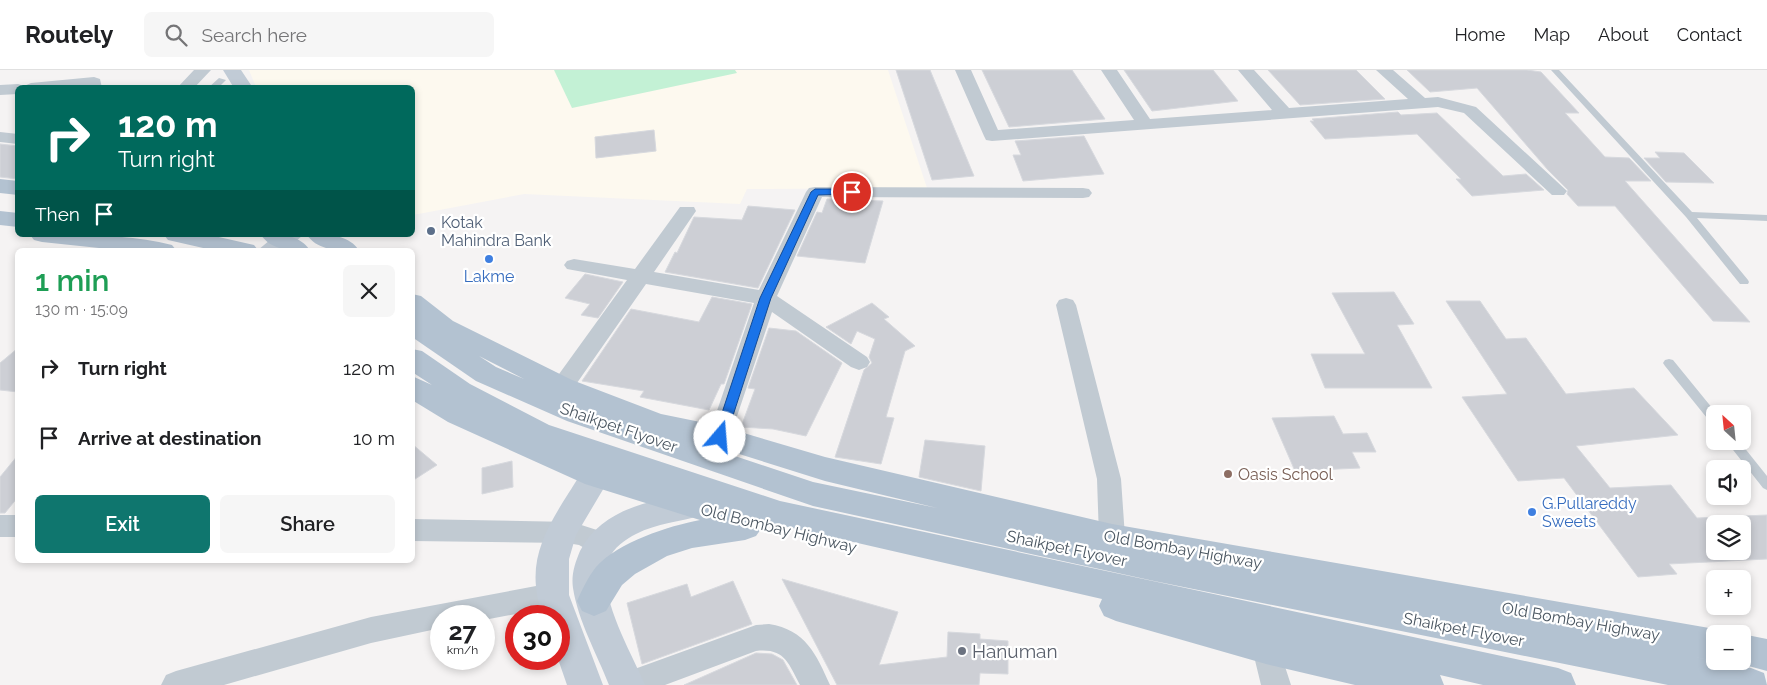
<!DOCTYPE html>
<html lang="en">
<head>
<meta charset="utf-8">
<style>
  body { margin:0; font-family:Raleway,sans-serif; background:#f6f6f6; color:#202124; height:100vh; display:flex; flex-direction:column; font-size:19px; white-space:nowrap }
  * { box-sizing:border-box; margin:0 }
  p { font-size:16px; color:#757577 }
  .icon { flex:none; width:28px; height:28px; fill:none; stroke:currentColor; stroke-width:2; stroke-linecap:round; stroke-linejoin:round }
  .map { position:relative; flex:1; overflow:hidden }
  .sheet { position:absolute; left:15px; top:178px; width:400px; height:315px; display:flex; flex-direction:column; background:#fff; border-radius:8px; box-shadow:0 2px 8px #0003 }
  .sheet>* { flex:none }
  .banner { position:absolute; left:15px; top:15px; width:400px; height:152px; border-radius:8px; box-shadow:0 2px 8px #0003; background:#00695c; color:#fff; overflow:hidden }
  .needle { width:32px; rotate:333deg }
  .buttons { position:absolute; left:1706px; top:335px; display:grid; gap:10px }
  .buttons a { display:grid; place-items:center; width:45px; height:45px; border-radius:8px; background:#fff; box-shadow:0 2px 8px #0003; font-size:25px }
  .speed { position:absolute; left:430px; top:535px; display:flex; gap:10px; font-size:25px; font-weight:700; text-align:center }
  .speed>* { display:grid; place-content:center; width:65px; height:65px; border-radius:50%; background:#fff; box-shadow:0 2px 8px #0003; line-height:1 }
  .speed small { font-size:12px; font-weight:400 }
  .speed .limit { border:8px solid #d22; background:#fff; color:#111 }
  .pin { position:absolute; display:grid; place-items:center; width:42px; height:42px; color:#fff; margin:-21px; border:2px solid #fff; border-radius:50%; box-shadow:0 1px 5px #0007 }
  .me { position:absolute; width:55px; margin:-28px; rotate:18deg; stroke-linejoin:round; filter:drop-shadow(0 0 4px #0008) }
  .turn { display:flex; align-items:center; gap:18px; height:105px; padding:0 20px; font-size:22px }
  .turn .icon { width:65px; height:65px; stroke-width:2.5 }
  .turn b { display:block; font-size:35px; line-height:42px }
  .then { display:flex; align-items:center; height:48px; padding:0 20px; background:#0003; gap:10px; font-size:19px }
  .round { display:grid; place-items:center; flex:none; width:52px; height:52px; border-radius:8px; background:#f6f6f6 }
  .head { display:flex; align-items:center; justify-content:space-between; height:85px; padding:0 20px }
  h1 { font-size:30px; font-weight:600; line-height:38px; color:#1e9e55 }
  .primary-button { display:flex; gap:10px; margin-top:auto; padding:10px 20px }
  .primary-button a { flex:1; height:58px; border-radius:8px; background:#0f766e; color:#fff; font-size:20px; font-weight:600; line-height:58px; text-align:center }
  .primary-button a+a { background:#f6f6f6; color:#202124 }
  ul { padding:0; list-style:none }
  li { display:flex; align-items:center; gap:15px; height:70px; padding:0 20px }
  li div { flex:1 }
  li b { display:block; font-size:19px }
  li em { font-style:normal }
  header { display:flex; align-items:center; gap:30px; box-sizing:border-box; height:70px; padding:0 25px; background:#fff; border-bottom:1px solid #e0e0e0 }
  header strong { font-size:24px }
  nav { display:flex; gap:28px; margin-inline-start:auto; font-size:18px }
  .search { width:350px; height:45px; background:#f6f6f6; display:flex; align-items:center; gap:12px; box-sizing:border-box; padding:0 18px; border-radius:8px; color:#757577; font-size:19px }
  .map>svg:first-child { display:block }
  .commercial { fill:#fdf9ef }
  .green { fill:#c3f1d5 }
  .building { fill:#cdcfd5; stroke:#d7d9de; fill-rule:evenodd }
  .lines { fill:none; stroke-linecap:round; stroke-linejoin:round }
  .lane { fill:#c1cad2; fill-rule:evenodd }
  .street { fill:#c1cad2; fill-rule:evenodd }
  .secondary { fill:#c1cbd6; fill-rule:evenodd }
  .primary { fill:#b3c2d1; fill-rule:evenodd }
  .route { fill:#1a73e8; stroke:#114b97 }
  .service-dot { fill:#5c6f8a; stroke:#fff; stroke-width:2 }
  .shop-dot { fill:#3f7fe0; stroke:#fff; stroke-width:2 }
  .education-dot { fill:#8d6e63; stroke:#fff; stroke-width:2 }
  .worship-dot { fill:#6b7280; stroke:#fff; stroke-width:2 }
  .labels { text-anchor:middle; stroke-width:4.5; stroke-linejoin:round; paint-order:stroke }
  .service-label { font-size:16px; fill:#4e5e75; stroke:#fff; text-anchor:start }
  .shop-label { font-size:16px; fill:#366cbe; stroke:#fff }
  .street-label { font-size:16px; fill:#4a5661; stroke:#fff }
  .education-label { font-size:16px; fill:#785e54; stroke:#fff; text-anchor:start }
  .near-worship-label { font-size:19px; fill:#5b616d; stroke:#fff; text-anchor:start }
</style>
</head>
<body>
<header>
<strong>Routely</strong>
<div class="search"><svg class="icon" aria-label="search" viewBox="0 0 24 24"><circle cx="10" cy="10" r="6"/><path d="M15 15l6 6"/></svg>Search here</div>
<nav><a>Home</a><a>Map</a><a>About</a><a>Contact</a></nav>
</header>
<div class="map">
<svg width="1767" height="615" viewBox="0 0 1767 615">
  <rect width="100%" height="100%" fill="#f5f3f3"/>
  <path class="commercial" d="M249 0H888L927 118 747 119 740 134 524 124 413 145 412 18 256 17Z"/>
  <path class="green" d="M554 0H735L737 3 572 38Z"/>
  <path class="building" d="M896 0H930L974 106 932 110Z
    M982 0H1072L1105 49 1009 57Z
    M1124 0H1213L1238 31 1152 41Z
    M1268 0H1356L1385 29 1300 35Z
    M1407 0H1527L1541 2 1579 43H1565L1605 87 1629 88 1651 111H1625L1750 252 1713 251 1615 136H1578L1567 124 1568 120 1548 100 1477 18 1430 22Z
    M1398 42 1401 45 1437 43 1503 106 1526 104 1544 120 1472 126 1456 109H1461L1417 64 1325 69 1310 51H1314L1312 49Z
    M654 60 656 81 596 88 595 67Z
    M1084 66 1104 104 1023 111 1013 85H1021L1015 71Z
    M0 74 18 76V109L0 107Z
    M1655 82 1684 83 1714 113 1666 112 1644 88H1660Z
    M827 129 883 131 865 193 797 186 817 142 822 143Z
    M748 136 795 140 758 218 665 202 675 182 677 183 694 147 742 150Z
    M585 204 623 212 598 248 581 245 590 234 565 228Z
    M1394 222 1414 254 1397 255 1432 318H1325L1311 284H1365L1332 223Z
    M712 227 752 234 724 314H721L709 340 640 327 644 321 582 311 631 239 699 252Z
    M1446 231H1480L1506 269 1526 268 1566 324 1634 318 1678 365 1576 376 1610 418 1671 415 1697 448 1767 445V489L1669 494 1677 504 1638 507 1564 408 1518 411 1462 327 1507 324ZM1715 454H1742V481H1715Z
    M872 233 889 247 884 249 915 276 905 281 886 347 894 348 881 394 835 387 864 300 872 293 869 287 875 269 857 261 851 274 826 257Z
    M769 258 796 261 842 293 806 366 773 359 741 357 755 319 748 318Z
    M18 278V322L0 320V293Z
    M1334 346 1343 364 1367 363 1376 382H1352L1360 398 1295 401 1272 348Z
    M925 370 985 376 981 421 919 407Z
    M412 374 437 395 412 411Z
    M18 385V427L5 443H0V407Z
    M512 391 513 417 482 424V398Z
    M782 509 898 542 879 595 947 587 948 562 980 564V569L1008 571V604L980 603 979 615H837Z
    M733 511 752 554 642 594 627 533 687 514 691 527Z
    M756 583 772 584 783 590 797 615H684Z"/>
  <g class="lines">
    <path class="lane" d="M1551 0H1559L1692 142 1767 145V151L1697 148 1748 210 1749 212 1748 214H1740L1686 147Z
      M219 8 226 10 218 18H208Z
      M1669 289 1673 290 1717 344H1715V354L1711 353 1665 296 1663 293 1665 290Z
      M1726 371H1739L1767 406V420L1763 418Z"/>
    <path class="street" d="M194 0H211L194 18H177Z
      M955 0H971L998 60 1134 50 1101 0H1117L1150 49 1272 40 1238 0H1254L1289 38 1408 29 1376 0H1393L1425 28 1438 27 1476 37 1567 121 1564 125H1552L1464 43 1438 37 992 71 986 70 984 66Z
      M94 7 100 9 102 18H18V24L0 25V15L18 14 24 16 31 13Z
      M0 62 18 64V74L0 72Z
      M815 117 1083 118 1089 119 1092 123 1089 127 1083 128 822 127 777 226 867 287 870 292 867 297 859 300 851 297 772 242 728 373 720 376 712 373 708 367 754 233 646 214 570 323 562 325 554 323 551 317 554 311 627 210 567 199 564 195 567 191 574 189 635 199 680 137H694L696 141 654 202 759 220 806 122 809 118Z
      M1066 228 1073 230 1076 235 1121 409 1125 467 1121 475 1112 478 1103 475 1099 467 1097 409 1056 235 1059 230Z
      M0 445H18V467H0Z
      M412 449 572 452 600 461 608 467 612 475 608 483 599 486 579 475 567 473 412 471Z
      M552 513 562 517 566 525 562 533 552 537 484 550V546H441V558L371 573 224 615H161L166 605 176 601 371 547Z
      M769 554C806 560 816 584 830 615H800C788 592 784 578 756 581L665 615H613L618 605 756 555Z
      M1266 565 1276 569 1291 615H1261L1252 578 1256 569Z"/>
    <path class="secondary" d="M223 0H241L253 18H234Z
      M276 165H303L286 180H258Z
      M596 394 607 398 611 406 576 465 569 489V525L603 615H567L558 589 559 546H543C525 497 542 465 568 424 577 411 581 399 596 394Z
      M691 424 702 427 707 436 702 445C680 452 657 453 636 464 626 469 613 478 609 489 595 523 632 583 645 615H609C597 584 578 551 573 518 571 505 575 493 580 481 601 440 649 430 691 424Z"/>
    <path class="primary" d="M0 109 18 111V125L0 123Z
      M0 141 18 143V157L0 155Z
      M30 165C78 165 126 163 172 175L176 180H118L42 172 34 170Z
      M164 165H210L254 175 258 180H212L168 170Z
      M261 165C279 165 298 163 310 180 292 180 273 182 261 165Z
      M307 165C326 165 347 163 359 180 340 180 319 182 307 165Z
      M412 224 421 226 453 251 572 310 661 344 720 356 825 387 1112 454 1715 559 1727 564H1715V591L1663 581 1751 598 1764 603 1767 615H1668L1154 511 813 436 567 351 476 311 412 267ZM479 286 524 309 496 297ZM696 373 720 378 825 411 937 438 813 412Z
      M412 279 422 281 470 314 549 355 780 431 1558 598 1571 603 1576 615H1483L1440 605 1444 615H1355L1266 594 1116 551 1104 546 1099 536 1102 529 766 452 756 466 745 470 692 478 667 486 635 504 622 515 606 541 594 546 582 541 577 531C582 520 588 507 596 497 618 472 669 456 700 450L585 414 448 352 412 330V306L432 315 412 302Z
      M1742 564 1767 569V601L1730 591H1742Z"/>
  </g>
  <path class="route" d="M852 119 855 120V124L818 125 771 228 726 367 725 370H716L714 367 760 228 811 122 815 119Z"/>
  <circle class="service-dot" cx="431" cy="161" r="5"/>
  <g class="shop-dot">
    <circle cx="489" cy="189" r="5"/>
    <circle cx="1532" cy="442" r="5"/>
  </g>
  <circle class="education-dot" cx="1228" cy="404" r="5"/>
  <circle class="worship-dot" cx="962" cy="581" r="5"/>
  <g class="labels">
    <g class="service-label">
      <text x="441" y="158">Kotak<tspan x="441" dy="18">Mahindra Bank</tspan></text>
    </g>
    <g class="shop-label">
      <text x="489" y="212">Lakme</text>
      <text x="1542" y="439" text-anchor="start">G.Pullareddy<tspan x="1542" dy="18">Sweets</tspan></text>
    </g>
    <g class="street-label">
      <text transform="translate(619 357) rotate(19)" y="6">Shaikpet Flyover</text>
      <text transform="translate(779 458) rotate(14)" y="6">Old Bombay Highway</text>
      <text transform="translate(1067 478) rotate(12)" y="6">Shaikpet Flyover</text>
      <text transform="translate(1183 479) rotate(10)" y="6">Old Bombay Highway</text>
      <text transform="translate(1581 551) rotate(10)" y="6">Old Bombay Highway</text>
      <text transform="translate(1464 559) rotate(11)" y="6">Shaikpet Flyover</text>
    </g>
    <g class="education-label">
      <text x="1238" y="410">Oasis School</text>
    </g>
    <g class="near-worship-label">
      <text x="972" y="588">Hanuman</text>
    </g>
  </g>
</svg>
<div class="buttons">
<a><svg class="needle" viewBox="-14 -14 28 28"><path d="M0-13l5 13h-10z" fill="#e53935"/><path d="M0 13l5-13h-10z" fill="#757577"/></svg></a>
<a><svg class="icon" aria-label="sound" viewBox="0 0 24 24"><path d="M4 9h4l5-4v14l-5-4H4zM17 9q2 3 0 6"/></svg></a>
<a><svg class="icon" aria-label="layers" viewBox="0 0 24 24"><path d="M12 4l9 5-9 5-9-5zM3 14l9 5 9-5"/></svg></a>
<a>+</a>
<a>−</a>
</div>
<div class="speed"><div>27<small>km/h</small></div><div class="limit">30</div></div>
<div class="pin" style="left:852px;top:122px;background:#d93025"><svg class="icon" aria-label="arrive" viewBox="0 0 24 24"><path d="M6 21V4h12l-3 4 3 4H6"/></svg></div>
<svg class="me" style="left:720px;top:367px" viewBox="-20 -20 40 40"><circle r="19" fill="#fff"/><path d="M0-13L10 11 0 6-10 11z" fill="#1a73e8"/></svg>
<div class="banner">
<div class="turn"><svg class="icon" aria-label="right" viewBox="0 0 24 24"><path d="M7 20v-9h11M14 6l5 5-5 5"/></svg><div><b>120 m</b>Turn right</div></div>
<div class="then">Then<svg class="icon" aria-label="arrive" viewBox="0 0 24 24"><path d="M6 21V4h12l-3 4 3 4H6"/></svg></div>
</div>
<section class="sheet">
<div class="head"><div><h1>1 min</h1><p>130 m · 15:09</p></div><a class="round"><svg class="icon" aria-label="close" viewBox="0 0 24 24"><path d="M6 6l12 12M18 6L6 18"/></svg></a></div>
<ul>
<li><svg class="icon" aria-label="right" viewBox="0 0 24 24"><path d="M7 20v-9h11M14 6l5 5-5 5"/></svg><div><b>Turn right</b></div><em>120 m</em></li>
<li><svg class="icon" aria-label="arrive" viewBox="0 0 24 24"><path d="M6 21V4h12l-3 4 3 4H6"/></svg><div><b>Arrive at destination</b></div><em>10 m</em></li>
</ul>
<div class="primary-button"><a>Exit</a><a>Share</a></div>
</section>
</div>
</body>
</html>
